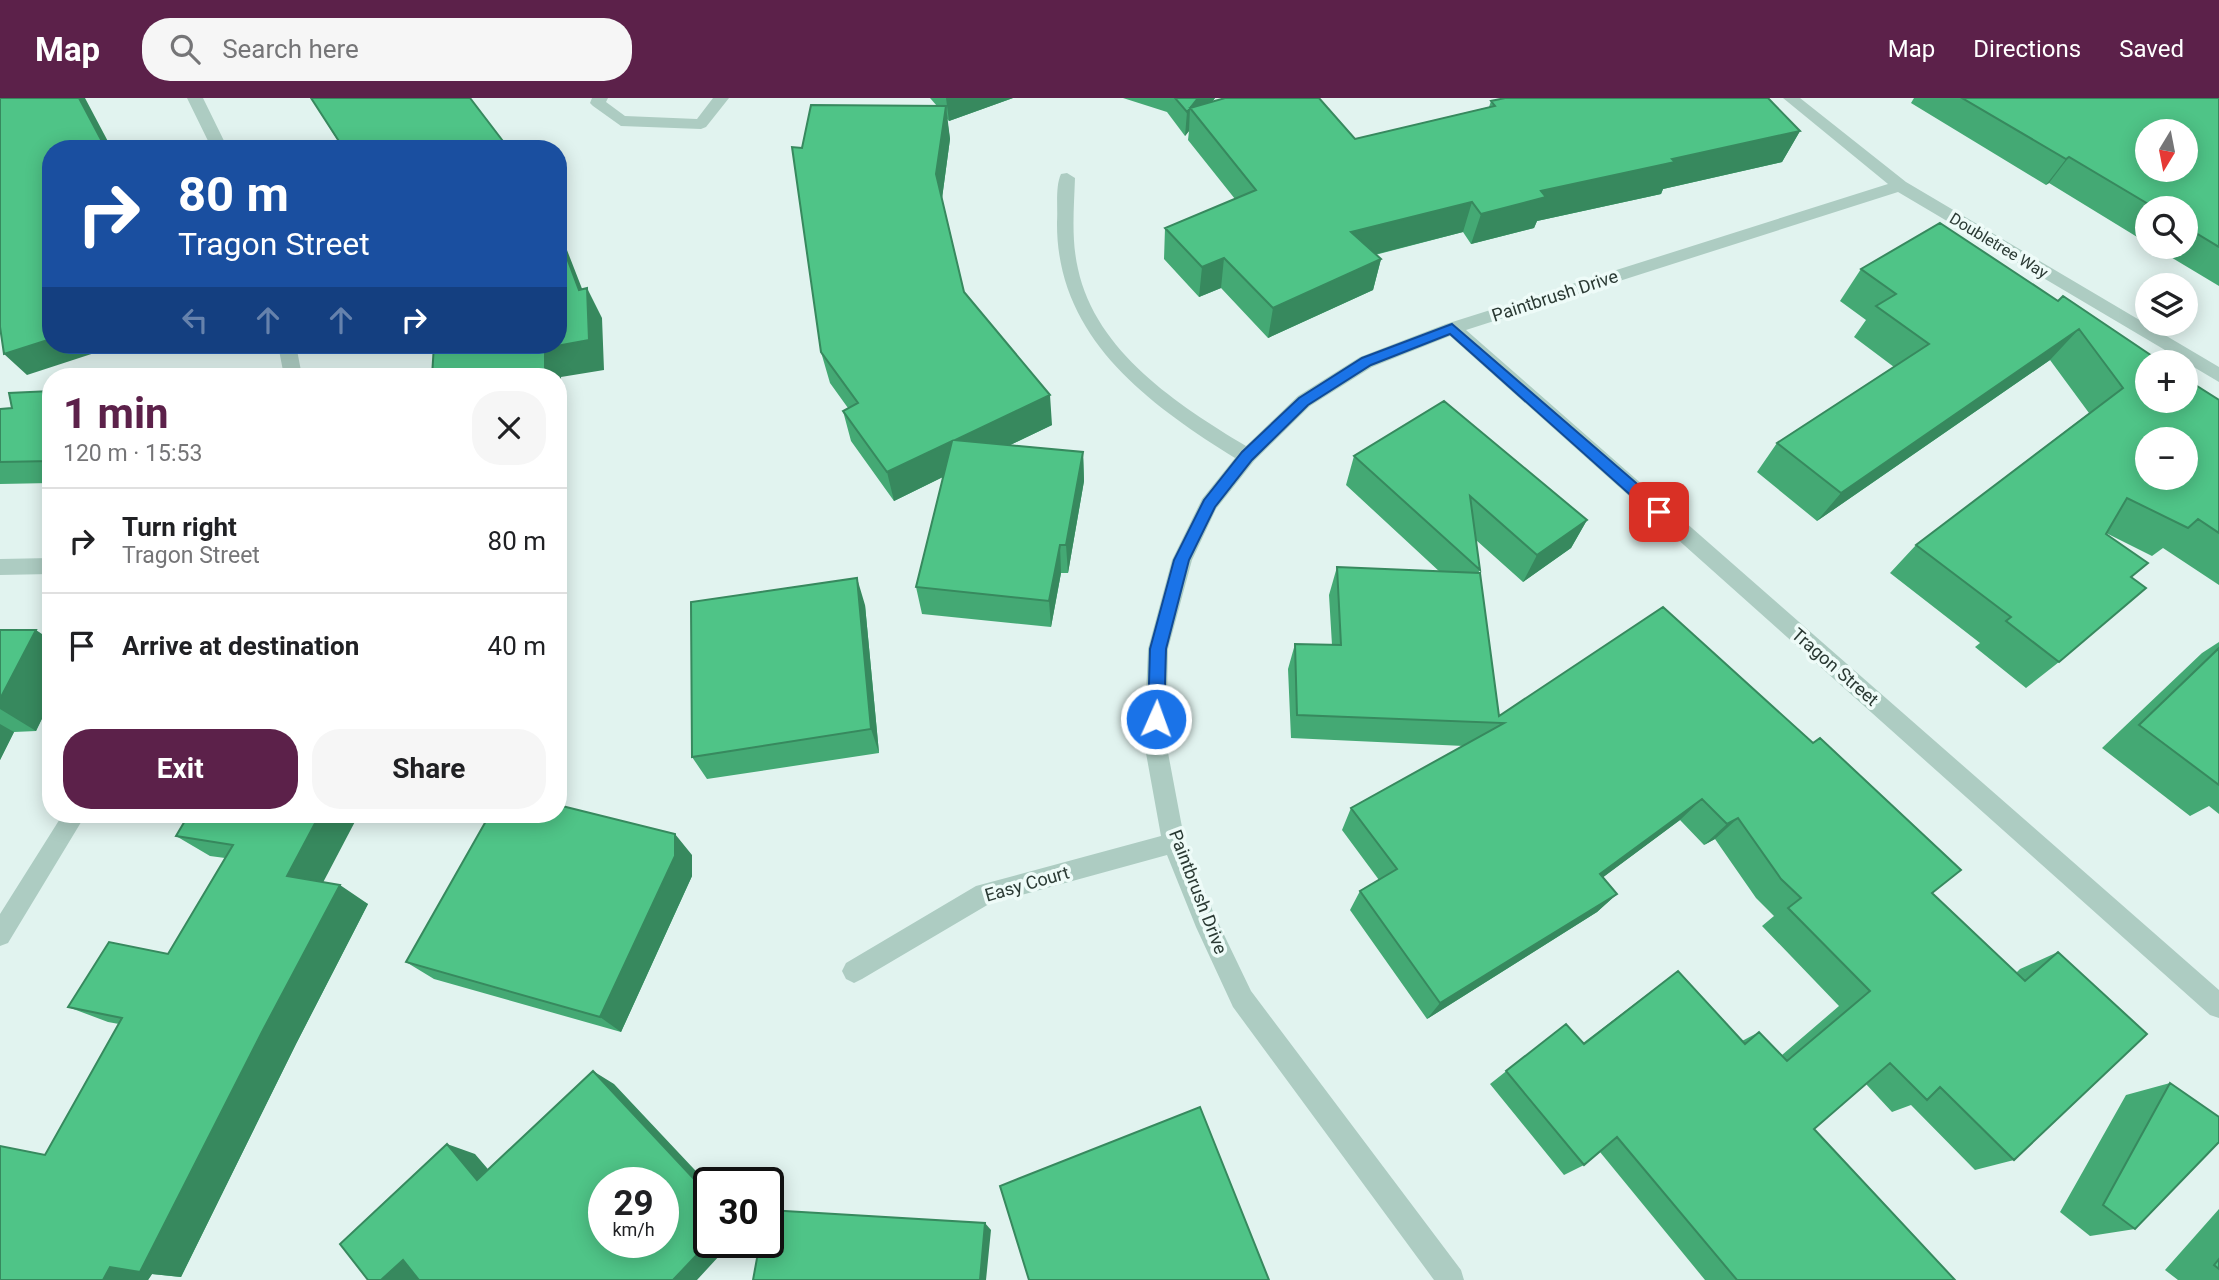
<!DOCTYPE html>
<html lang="en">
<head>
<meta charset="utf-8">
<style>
  body { margin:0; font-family:Roboto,sans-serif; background:#f6f6f6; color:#202124; height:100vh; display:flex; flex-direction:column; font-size:26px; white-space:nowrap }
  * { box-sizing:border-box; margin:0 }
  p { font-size:23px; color:#757577 }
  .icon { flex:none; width:38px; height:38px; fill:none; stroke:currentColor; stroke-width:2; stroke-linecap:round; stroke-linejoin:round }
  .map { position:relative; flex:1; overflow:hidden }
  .panel { position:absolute; left:42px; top:270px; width:525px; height:455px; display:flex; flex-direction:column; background:#fff; border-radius:28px; box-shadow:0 4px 18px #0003 }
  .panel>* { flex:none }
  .banner { position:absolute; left:42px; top:42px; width:525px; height:214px; border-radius:28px; box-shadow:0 4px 18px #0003; background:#1a4fa0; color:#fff; overflow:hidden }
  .needle { width:46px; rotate:190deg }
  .tools { position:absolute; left:2135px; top:21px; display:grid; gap:14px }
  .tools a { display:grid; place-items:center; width:63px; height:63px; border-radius:50%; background:#fff; box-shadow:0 4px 18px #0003; font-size:35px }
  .speed { position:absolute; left:588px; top:1069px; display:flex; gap:14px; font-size:35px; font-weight:700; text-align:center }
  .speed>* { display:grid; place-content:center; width:91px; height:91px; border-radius:50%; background:#fff; box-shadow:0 4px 18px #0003; line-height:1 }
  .speed small { font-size:18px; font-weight:400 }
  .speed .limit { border:4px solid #111; border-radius:10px; background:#fff; color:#111 }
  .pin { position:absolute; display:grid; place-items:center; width:60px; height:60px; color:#fff; margin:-30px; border-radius:14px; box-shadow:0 4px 10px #0006 }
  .me { position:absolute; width:77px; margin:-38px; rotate:2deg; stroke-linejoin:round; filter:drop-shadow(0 0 5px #0008) }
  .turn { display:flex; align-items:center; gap:24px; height:147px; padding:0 21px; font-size:32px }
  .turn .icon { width:91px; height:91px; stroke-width:2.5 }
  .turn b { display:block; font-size:49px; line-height:60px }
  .lanes { display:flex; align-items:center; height:66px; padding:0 21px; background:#0003; justify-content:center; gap:35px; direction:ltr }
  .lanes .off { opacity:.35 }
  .round { display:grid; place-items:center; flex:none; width:74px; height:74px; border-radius:28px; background:#f6f6f6 }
  .overview { display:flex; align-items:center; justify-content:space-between; height:119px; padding:0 21px }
  h1 { font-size:42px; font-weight:700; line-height:52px; color:#5c214a }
  .primary-button { display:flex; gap:14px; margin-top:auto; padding:14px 21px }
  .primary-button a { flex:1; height:80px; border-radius:28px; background:#5c214a; color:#fff; font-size:28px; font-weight:700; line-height:80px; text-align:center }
  .primary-button a+a { background:#f6f6f6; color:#202124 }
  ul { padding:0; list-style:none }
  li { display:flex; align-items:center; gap:21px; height:105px; padding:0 21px; border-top:2px solid #e0e0e0 }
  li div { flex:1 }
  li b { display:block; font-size:26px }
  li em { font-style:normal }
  header { display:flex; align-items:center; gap:42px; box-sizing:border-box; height:98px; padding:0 35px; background:#5c214a; color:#fff }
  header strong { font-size:33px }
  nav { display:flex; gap:38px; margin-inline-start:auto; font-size:24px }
  .search { width:490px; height:63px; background:#f6f6f6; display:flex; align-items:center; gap:18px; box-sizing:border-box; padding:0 24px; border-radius:28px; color:#757577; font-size:26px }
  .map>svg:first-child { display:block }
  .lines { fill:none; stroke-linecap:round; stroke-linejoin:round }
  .minor { fill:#adccc2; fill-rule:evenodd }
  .wall { fill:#44a974 }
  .shaded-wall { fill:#37895e }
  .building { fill:#4fc487; stroke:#37895e; stroke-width:2; fill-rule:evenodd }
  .route { fill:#1a73e8; stroke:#114b97; stroke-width:2 }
  .labels { text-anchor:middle; stroke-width:7; stroke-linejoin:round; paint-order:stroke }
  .far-street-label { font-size:16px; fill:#2b3a34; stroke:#eefbf8 }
  .street-label { font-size:18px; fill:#2b3a34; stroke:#eefbf8 }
</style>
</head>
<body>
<header>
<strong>Map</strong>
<div class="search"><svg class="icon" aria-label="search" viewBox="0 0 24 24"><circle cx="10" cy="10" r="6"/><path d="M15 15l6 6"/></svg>Search here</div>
<nav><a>Map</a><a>Directions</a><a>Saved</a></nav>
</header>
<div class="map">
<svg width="2219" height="1182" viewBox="0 0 2219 1182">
  <rect width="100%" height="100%" fill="#e1f3ef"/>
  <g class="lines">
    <path class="minor" d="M187 0H203L228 51H212Z
      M592 0H608L606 4 625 18 697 21 713 0H729L706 29 701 31 621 28 593 8 590 5Z
      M1783 0H1800L1906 84 2219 269V284L1898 94 1466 232 2219 892V920L2210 917 1450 238 1372 269 1310 308 1254 363 1216 411 1192 462 1168 551 1166 644 1185 745 1214 816 1251 893 1461 1172 1464 1182H1434L1233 909 1196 829 1167 757 989 806 862 881 854 885 846 881 842 873 846 865 976 788 1161 738 1144 644 1148 551 1172 462 1202 401 1235 360C1147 305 1056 239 1057 124 1058 110 1055 89 1061 76L1067 75 1075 80C1074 110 1071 141 1078 171 1096 254 1178 307 1246 348L1298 298 1360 259 1446 226 1888 86Z
      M278 247H296L302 278H284Z
      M51 460V476L0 477V461Z
      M63 716H86L8 845 0 848V816Z"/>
  </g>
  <path class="wall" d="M311 0 509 51H343Z
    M930 0H1013L949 23 947 21 950 41 942 100 964 194 1052 327 1010 347 1083 354 1084 383 1068 475H1061L1051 529 922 516 916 489 943 379 894 403 851 343 843 313 848 310 830 285 821 254 802 50 937 8Z
    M1123 0H1215L1212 4 1355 41 1489 9 1491 3 1800 33 1782 64 1663 91 1661 96 1537 123 1534 130 1471 146 1463 134 1375 157 1381 161 1373 192 1268 240 1221 190 1199 199 1164 161 1165 130 1235 101 1188 42 1189 33 1185 38 1167 14Z
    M1914 0H2219V188L2154 149H2186V110H2147V145L2049 85 2046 87 1911 5Z
    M1861 171 2058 203 2161 264 2219 302V487L2163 450 2152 458 2106 435V436L2131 479 2059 564 2026 590 1975 549 1980 545 1890 475 1916 447 2089 315 2050 262 1817 423 1757 374 1777 345 1894 269 1854 239 1866 222 1840 203Z
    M51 293V385L0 386V311L12 310Z
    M1354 358 1587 422 1571 450 1523 484 1476 442 1480 472 1478 475 1499 618 1932 795 2016 875 2020 871 2058 854 2014 1062 1975 1072 1911 1007 1892 1014 1866 986 1814 1031 1955 1182H1705L1600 1054 1584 1067 1564 1077 1490 986 1566 926 1583 945 1678 873 1742 943 1759 934 1782 957 1839 908 1762 828 1774 818 1756 800 1715 741 1704 747 1680 722 1603 779 1617 796 1597 814 1427 921 1350 812 1360 793 1379 782 1342 732 1351 710 1464 648 1291 640 1288 571 1295 546 1332 547 1329 497 1337 469 1440 474 1346 387Z
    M865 507 879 655 707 681 692 659Z
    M0 532 51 542V602L36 633 14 634 0 662Z
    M2219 544V716L2209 708 2190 718 2102 650 2202 555Z
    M189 716 323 784 368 806 296 946 181 1179 152 1176 148 1182H0L45 1057 119 926 108 924 68 909 168 856 225 760 210 758 176 738Z
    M692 757V778L621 934 434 881 406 864Z
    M2170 985 2135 1131 2090 1138 2060 1114 2126 997Z
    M2219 1111V1182H2178L2165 1172Z"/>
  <path class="shaded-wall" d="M79 0H85L112 51H106Z
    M946 0H1013L949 23Z
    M1198 0H1215L1199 21 1190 10 1189 33 1185 38 1187 14Z
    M946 8 950 41 941 108 936 76Z
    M1800 33 1782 64 1663 91 1661 96 1537 123 1534 130 1471 146 1481 116 1541 93 1672 61Z
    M2069 59 2049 85 2046 87 2066 61Z
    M1472 104 1463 134 1345 164 1351 134Z
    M558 129 588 206 587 190 602 220 604 272 561 279 563 346 558 360V278H545V250L579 192 558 136Z
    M1224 160 1221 190 1199 199 1202 169Z
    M1381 161 1373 192 1268 240 1273 210Z
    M2079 231 2050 262 1817 423 1841 395Z
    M51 241V247H119L27 277 4 256Z
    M1050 297 1052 327 960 371 955 342Z
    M952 343 957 372 894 403 887 374Z
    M1083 354 1084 383 1068 475 1066 447Z
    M1587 422 1571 450 1523 484 1537 457Z
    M1060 447 1061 475 1051 529 1049 503Z
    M857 480 865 507 879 655 871 631Z
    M36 532 51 542V602L36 633 0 611V601Z
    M0 626 14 634 0 662Z
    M1702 701 1680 722 1582 795 1600 776Z
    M320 716H359L317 796 287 778Z
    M1738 720 1715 741 1704 747 1727 726Z
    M675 736 692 757V778L621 934 600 919Z
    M340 787 368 806 296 946 181 1179 152 1176 148 1182H103L110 1169 263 932Z
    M1617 796 1597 814 1427 921 1440 905Z
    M593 973 614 986 709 1087V1097Z
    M447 1046 475 1056 505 1091 477 1082Z
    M985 1125 991 1132 986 1182H980Z
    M709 1144H732L697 1182H673Z
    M403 1162 419 1182H381Z"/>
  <path class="building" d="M0 0H79L106 51H51V241L4 256 0 229Z
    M311 0H470L509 51H344Z
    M1175 0H1198L1187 14Z
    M1225 0H1319L1355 41 1495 8 1491 3 1505 0H1768L1800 33 1672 61 1675 64 1541 93 1546 99 1481 116 1472 104 1351 134 1381 161 1273 210 1224 160 1202 169 1165 130 1256 92 1190 10Z
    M1962 0H2219V149L2186 129V110H2155L2069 59 2066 61ZM2147 33H2186V72H2147Z
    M811 7 946 8 936 76 964 194 1050 297 955 342 1083 354 1066 447H1060L1049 503 916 489 952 343 887 374 843 313 858 305 821 254 792 49 802 50Z
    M1940 125 2058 203 2063 198 2161 264H2147V303H2186V281L2219 302V435L2198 421 2188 430 2127 400 2106 436 2148 465 2131 479 2146 490 2059 564 2006 523 2011 519 1916 447 2123 290 2079 231 1841 395 1777 345 1929 246 1876 208 1896 196 1861 171ZM2147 341H2186V380H2147Z
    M558 136 579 192 587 190 589 242 545 250V278H432L434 247H558Z
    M51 293V363L0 364V311L12 310 9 295Z
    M1444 303 1587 422 1537 457 1470 398 1480 472 1354 358Z
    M1337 469 1480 475 1499 618 1663 509 1813 645 1820 640 1961 772 1932 795 2025 883 2058 854 2147 936 2014 1062 1940 989 1927 1002 1890 965 1814 1031 1955 1182H1737L1617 1039 1584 1067 1506 973 1566 926 1584 946 1678 873 1745 946 1759 934 1787 963 1870 893 1788 810 1801 800 1781 781 1738 720 1727 726 1702 701 1600 776 1617 796 1440 905 1360 793 1397 771 1351 710 1504 625 1297 617 1295 546 1341 547Z
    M857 480 871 631 692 659 691 504Z
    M0 532H36L0 601Z
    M2219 550V687L2139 627Z
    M558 707 675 736V758L600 919 406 864 490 716H558Z
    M189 716H320L287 778 340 787 263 932 140 1174 110 1169 103 1182H0V1048L45 1057 122 920 68 909 109 844 168 856 233 747 176 738Z
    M593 973 709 1097V1144L673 1182H419L403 1162 381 1182H368L340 1146 447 1046 477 1082ZM604 1085H663V1144H604Z
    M2170 985 2219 1019V1044L2135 1131 2103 1107Z
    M1200 1009 1269 1182H1029L1000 1088Z
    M768 1112 985 1125 980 1182H753L760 1144H768Z
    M2219 1161V1171L2214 1167Z"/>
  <path class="route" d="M1452 226 1664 409 1666 414 1664 418H1654L1450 236 1371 267 1308 307 1252 362 1215 409 1189 462 1166 551 1164 621 1162 626H1150L1148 621 1150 551 1174 462 1204 402 1242 354 1299 300 1362 260Z"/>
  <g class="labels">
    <g class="far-street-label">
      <text transform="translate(1999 147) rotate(31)" y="6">Doubletree Way</text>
    </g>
    <g class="street-label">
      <text transform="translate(1555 198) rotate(-18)" y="6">Paintbrush Drive</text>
      <text transform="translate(1835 569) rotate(41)" y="6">Tragon Street</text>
      <text transform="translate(1027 786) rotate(-16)" y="6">Easy Court</text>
      <text transform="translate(1198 794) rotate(69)" y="6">Paintbrush Drive</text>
    </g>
  </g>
</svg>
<div class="tools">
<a><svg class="needle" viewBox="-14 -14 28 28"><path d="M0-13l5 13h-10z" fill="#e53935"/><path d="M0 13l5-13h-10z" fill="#757577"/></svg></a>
<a><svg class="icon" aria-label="search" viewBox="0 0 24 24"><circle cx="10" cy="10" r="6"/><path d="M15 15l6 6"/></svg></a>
<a><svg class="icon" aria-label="layers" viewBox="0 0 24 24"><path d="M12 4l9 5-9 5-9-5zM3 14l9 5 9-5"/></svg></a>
<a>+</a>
<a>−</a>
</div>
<div class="speed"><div>29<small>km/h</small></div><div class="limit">30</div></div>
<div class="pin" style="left:1659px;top:414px;background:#d93025"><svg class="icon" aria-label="arrive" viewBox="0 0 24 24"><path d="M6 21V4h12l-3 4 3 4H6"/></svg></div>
<svg class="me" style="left:1156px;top:621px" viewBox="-20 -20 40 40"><circle r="17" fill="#1a73e8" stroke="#fff" stroke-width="3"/><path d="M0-11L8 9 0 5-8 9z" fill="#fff"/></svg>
<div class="banner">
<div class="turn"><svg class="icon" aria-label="right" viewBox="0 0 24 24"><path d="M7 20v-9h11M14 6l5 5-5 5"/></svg><div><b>80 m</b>Tragon Street</div></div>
<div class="lanes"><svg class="icon off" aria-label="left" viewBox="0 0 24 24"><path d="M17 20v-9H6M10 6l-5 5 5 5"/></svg><svg class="icon off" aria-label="ahead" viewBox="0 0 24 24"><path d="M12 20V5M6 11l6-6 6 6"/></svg><svg class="icon off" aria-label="ahead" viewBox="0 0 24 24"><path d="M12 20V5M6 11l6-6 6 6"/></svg><svg class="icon" aria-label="right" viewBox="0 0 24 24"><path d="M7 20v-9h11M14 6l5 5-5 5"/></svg></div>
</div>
<section class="panel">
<div class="overview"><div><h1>1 min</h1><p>120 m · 15:53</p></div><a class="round"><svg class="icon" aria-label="close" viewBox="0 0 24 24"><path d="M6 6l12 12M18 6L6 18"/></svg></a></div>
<ul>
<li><svg class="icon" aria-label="right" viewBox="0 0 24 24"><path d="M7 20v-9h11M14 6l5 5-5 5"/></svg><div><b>Turn right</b><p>Tragon Street</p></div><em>80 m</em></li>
<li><svg class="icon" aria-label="arrive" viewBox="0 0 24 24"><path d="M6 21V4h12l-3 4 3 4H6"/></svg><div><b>Arrive at destination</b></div><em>40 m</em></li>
</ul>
<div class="primary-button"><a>Exit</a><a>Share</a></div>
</section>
</div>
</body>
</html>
